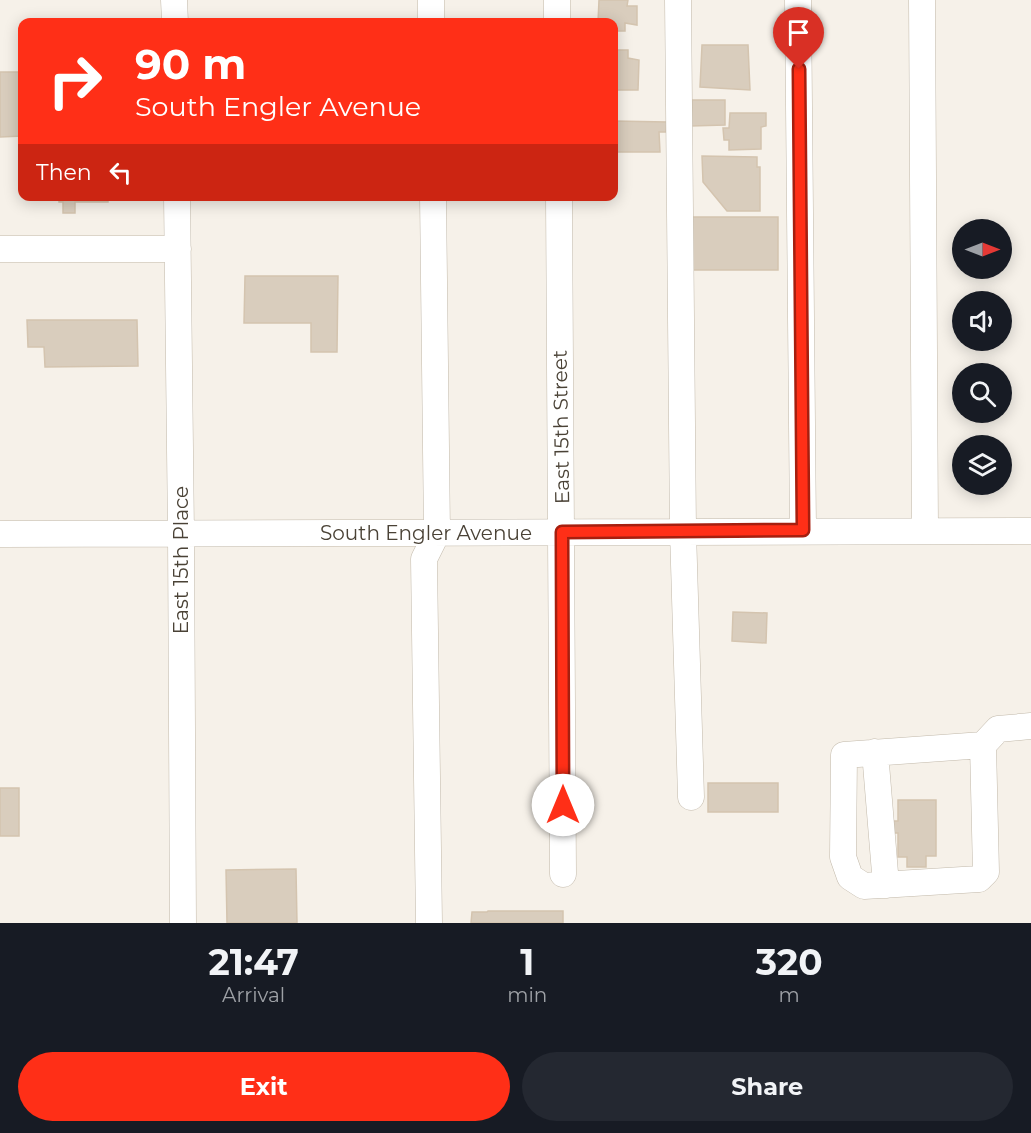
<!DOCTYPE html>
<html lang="en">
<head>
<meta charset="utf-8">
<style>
  body { margin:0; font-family:Montserrat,sans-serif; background:#242831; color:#f1f3f6; height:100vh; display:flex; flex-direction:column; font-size:22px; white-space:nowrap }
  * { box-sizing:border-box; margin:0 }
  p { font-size:20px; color:#9ea1a6 }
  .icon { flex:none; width:33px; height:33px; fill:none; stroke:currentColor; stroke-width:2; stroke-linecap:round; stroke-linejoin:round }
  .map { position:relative; height:923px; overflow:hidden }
  .details { display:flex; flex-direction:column; background:#171b24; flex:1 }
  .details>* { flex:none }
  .guide { position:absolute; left:18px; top:18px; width:600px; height:183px; border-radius:12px; box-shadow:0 3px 15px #0003; background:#ff2f17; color:#fff; overflow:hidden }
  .needle { width:39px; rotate:90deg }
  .buttons { position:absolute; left:952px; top:219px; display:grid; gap:12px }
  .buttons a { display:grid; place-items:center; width:60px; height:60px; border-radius:50%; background:#171b24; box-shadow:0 3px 15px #0003; font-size:30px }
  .pin { position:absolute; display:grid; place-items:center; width:51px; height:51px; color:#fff; margin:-62px -26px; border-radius:50% 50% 50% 0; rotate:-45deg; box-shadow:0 0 6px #0007 }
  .pin .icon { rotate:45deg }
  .me { position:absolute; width:66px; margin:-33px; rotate:0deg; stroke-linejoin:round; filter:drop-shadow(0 0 4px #0008) }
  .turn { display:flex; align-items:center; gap:21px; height:126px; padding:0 18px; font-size:27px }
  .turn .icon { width:78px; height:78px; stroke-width:2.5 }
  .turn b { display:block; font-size:42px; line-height:51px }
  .then { display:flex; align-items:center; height:57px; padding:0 18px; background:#0003; gap:12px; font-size:22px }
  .eta { display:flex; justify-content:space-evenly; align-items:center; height:102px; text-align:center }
  .eta b { font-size:36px; font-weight:700; line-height:42px }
  .cta { display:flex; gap:12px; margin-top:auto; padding:12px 18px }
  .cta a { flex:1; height:69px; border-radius:36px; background:#ff2f17; color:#fff; font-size:24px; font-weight:700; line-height:69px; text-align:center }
  .cta a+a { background:#242831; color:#f1f3f6 }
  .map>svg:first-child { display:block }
  .building { fill:#d9cdbd; stroke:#d4c4af; stroke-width:1.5 }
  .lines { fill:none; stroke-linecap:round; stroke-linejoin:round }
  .minor-casing { stroke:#c2b9aa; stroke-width:27 }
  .minor { stroke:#fff; stroke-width:26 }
  .route-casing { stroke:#a61f0f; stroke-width:15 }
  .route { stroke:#ff2f17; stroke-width:10 }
  .labels { text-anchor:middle; stroke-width:4.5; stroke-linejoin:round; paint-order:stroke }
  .street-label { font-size:20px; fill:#4a4236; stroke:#fff }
</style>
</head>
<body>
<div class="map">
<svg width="1031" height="923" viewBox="0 0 1031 923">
  <rect width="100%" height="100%" fill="#f6f1e9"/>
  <path class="building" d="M599 0H628L627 6H637V25L625 23V31H614V22H598Z
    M702 45H748L750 90 700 87Z
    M614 50H628V58L639 60 638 90H614Z
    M0 72H22V136L0 137Z
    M692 100H725V125L691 126Z
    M730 113H766V126L761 127V149L729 150V140H724L723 128H729Z
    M614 121 667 122 666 132H659L660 152H614Z
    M702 156 757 157V167H760V211H727L703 182Z
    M59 196H108V202H75V213H63V202H59Z
    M689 217H778V270H687Z
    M245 276H338L337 352H311V323H244Z
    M27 320H137L138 366 45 367 44 347H28Z
    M733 612 767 613 766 643 732 641Z
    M708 783H778V812H708Z
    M0 788H19V836H0Z
    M898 800H936V856H926V867H907V857H898V833H889V821H898Z
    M296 869 297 923H227L226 870Z
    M488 911H563V923H471L472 912H487Z"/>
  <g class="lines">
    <defs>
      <path id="minor" d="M174 0 175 22
        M431 0V22
        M557 0V22
        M678 0 683 531 691 797
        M798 0 803 530
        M922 0 925 530
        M177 196 181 534 183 923
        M559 196 563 874
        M0 249H178
        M0 534 1031 531
        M983 745 986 872 979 879 864 886 850 877 843 857 844 755 983 745 998 729 1031 726
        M875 752 886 885
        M429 923 424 559 437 533 433 196"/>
    </defs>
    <use href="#minor" class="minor-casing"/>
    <use href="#minor" class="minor"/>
  </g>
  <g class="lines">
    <defs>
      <path id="route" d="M563 805 562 532 803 530 799 69"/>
    </defs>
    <use href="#route" class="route-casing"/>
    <use href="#route" class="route"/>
  </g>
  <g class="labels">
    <g class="street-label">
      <text transform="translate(561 427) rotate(-91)" y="7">East 15th Street</text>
      <text x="426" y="540">South Engler Avenue</text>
      <text transform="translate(181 560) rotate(-90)" y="7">East 15th Place</text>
    </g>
  </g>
</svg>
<div class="buttons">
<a><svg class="needle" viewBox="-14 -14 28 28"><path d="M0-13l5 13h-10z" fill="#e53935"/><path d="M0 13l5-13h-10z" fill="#9ea1a6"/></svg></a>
<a><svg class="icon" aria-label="sound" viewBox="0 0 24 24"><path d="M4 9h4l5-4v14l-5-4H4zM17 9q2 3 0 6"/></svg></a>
<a><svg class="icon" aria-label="search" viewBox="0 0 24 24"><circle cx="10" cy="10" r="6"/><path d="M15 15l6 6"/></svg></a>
<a><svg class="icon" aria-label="layers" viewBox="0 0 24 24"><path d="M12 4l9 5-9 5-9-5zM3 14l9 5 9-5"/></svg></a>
</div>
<div class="pin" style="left:799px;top:69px;background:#d93025"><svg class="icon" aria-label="arrive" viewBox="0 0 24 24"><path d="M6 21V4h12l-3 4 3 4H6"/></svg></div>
<svg class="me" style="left:563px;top:805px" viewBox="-20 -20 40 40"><circle r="19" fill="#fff"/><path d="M0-13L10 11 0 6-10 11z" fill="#ff2f17"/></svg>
<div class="guide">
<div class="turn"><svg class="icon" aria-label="right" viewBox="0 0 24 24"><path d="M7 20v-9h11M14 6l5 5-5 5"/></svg><div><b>90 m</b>South Engler Avenue</div></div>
<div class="then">Then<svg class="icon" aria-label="left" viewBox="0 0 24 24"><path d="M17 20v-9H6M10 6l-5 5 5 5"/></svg></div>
</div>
</div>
<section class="details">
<div class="eta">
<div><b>21:47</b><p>Arrival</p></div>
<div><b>1</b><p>min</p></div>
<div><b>320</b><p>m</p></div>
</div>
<div class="cta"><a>Exit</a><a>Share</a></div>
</section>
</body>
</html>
